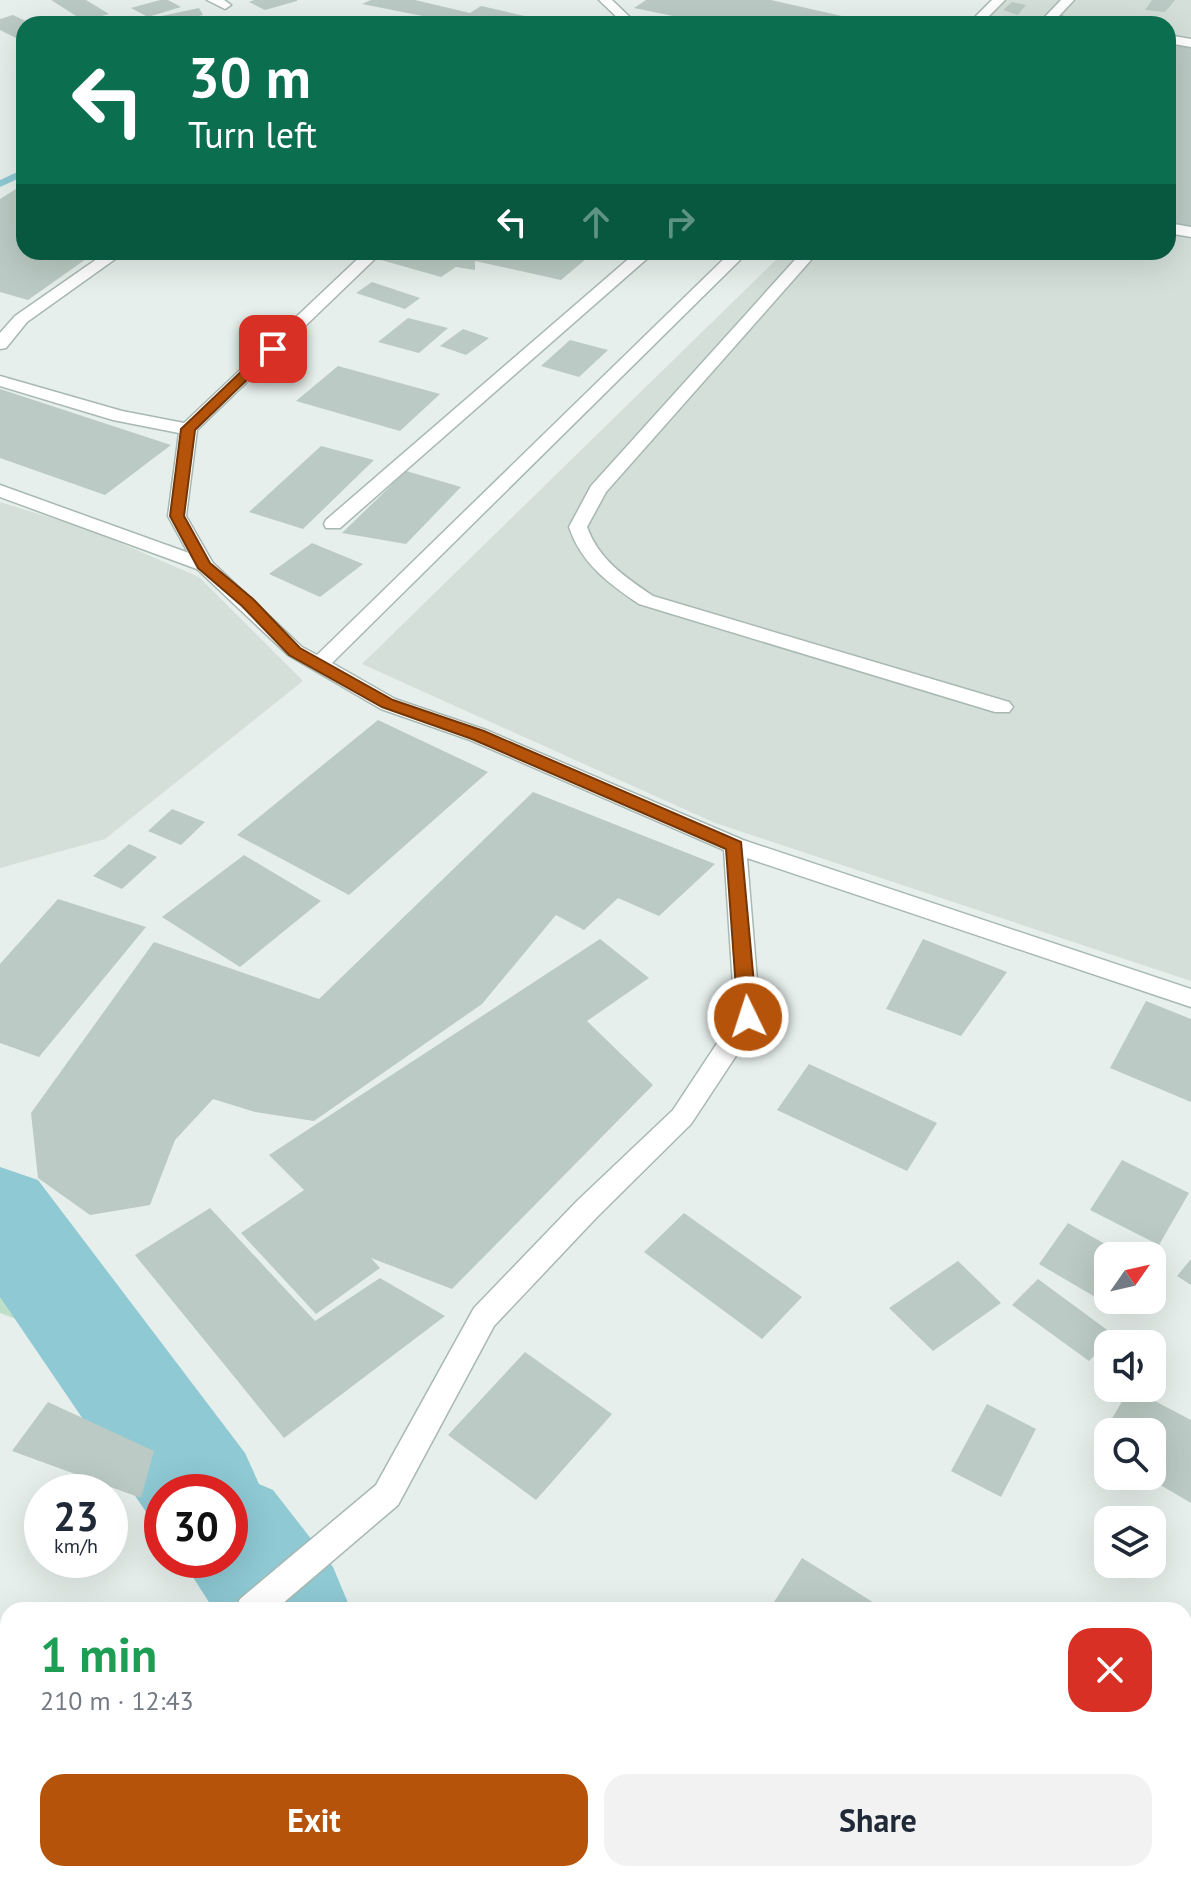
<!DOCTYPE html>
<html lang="en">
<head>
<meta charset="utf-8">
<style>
  body { margin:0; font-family:"PT Sans",sans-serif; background:#f2f2f3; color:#1f2937; height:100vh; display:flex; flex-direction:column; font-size:30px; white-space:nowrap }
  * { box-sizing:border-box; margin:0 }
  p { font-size:26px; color:#747a83 }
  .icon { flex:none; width:44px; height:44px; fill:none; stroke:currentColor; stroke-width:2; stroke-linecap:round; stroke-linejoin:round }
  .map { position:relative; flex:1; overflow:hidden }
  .panel { position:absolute; left:0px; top:1602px; width:1192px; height:280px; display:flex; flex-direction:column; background:#fff; border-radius:24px 24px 0 0; box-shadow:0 8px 32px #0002 }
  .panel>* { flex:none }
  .guide { position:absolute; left:16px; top:16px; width:1160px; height:244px; border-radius:24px; box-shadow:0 8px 32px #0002; background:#0b6e4f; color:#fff; overflow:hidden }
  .needle { width:52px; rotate:56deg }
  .tools { position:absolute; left:1094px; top:1242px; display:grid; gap:16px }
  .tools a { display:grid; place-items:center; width:72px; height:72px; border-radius:16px; background:#fff; box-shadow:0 8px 32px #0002; font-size:40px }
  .speed { position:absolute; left:24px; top:1474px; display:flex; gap:16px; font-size:40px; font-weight:700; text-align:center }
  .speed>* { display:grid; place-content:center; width:104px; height:104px; border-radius:50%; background:#fff; box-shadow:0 8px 32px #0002; line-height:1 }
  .speed small { font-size:20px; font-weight:400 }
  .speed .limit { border:12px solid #d22; background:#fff; color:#111 }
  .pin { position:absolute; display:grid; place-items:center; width:68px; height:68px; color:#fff; margin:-34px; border-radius:16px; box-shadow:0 4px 12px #0006 }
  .me { position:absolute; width:88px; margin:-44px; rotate:356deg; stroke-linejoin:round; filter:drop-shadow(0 0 6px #0008) }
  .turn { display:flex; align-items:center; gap:28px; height:168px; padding:0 40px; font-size:36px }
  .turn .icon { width:104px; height:104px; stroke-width:2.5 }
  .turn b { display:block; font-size:56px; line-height:68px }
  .lanes { display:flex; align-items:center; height:76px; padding:0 40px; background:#0003; justify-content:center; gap:40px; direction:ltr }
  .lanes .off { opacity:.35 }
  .round { display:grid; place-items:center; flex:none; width:84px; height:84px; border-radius:24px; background:#f2f2f3 }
  .overview { display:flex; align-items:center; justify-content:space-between; height:136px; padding:0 40px }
  h1 { font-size:48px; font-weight:800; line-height:60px; color:#1e9e55 }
  .action { display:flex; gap:16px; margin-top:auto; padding:16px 40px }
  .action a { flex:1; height:92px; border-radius:24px; background:#b45309; color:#fff; font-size:32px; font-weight:800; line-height:92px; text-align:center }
  .action a+a { background:#f2f2f3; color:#1f2937 }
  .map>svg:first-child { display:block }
  .built { fill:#d4dfda }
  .green { fill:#bfe0c8 }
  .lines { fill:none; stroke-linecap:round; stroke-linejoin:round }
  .stream { fill:#8ec9d4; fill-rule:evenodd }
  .river { fill:#8ec9d4; fill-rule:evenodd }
  .building { fill:#bbcac4 }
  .service-casing { stroke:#a8b8b2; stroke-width:3 }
  .minor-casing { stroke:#a8b8b2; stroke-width:3 }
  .service { fill:#fff; fill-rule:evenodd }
  .minor { fill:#fff; fill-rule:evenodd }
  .route { fill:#b45309; stroke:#753606; stroke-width:2 }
</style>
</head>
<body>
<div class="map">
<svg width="1191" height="1882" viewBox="0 0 1191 1882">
  <rect width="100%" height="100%" fill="#e6efeb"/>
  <path class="built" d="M1001 0H1191V981L715 823 362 664 784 252H1168V24H974Z
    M0 502 88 529 199 577 303 681 105 839 0 868Z"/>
  <path class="green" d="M0 1233 97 1349 0 1313Z
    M0 1786 8 1788V1874H130L134 1882H0Z"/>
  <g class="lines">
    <path class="stream" d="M24 169V176L0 187V180Z"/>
    <path class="river" d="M0 1167 38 1180 245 1453 259 1484 273 1490 333 1567 351 1610H214L182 1560H230V1492H162V1532L159 1531 0 1297Z
      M408 1874H548L551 1882H411Z"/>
  </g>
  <path class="building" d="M51 0H86L109 14 84 21Z
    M160 0H168L181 7 148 17 131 8Z
    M254 0H297V1L265 10 249 2Z
    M371 0H415L470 13 481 6 560 24H452L463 16 453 22 362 4Z
    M646 0H771L877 24H712L634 8Z
    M1152 0H1175L1165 12 1145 10Z
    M1012 2 1026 5 1018 15 1003 10Z
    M199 8 203 15 169 24H160L157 17Z
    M13 15 32 24H24V42L0 30V19Z
    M1168 42 1191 46V230L1168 225Z
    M24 184V252H96L28 300 0 292V199Z
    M390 252H586L592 254 561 280 475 261V270L456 267 441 277 381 260Z
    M372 282 420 298 405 309 356 293Z
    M408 318 448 328 419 353 378 342Z
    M463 329 489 338 466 355 440 346Z
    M570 340 608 350 579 377 541 366Z
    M338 366 440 394 400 431 296 401Z
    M0 389 171 445 105 495 0 458Z
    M321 446 374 460 303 529 249 512Z
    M406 471 461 487 406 544 342 533Z
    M312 543 363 564 320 597 269 574Z
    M378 720 488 772 349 895 237 835Z
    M533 792 715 864 659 916 618 898 584 930 556 915 482 1004 314 1121 255 1112 213 1099 175 1140 150 1205 90 1215 38 1178 31 1113 154 942 319 999Z
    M172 809 205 822 181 845 148 831Z
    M129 844 157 857 122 889 93 876Z
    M244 855 321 901 240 967 162 917Z
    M58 899 146 927 39 1057 0 1043V964Z
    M600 939 649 978 587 1021 653 1085 452 1289 371 1258 380 1268 316 1314 241 1233 304 1190 269 1155Z
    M923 939 1007 972 961 1036 886 1009Z
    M1146 1001 1191 1019V1102L1110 1068Z
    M809 1064 937 1123 907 1171 777 1110Z
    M1122 1160 1189 1193 1159 1245 1090 1210Z
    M210 1208 315 1321 380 1278 445 1316 284 1438 135 1255Z
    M684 1213 802 1297 762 1339 644 1252Z
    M1068 1223 1126 1256H1108V1300H1120L1114 1308 1039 1264Z
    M1191 1259V1285L1177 1276Z
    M958 1261 1001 1303 933 1351 889 1308Z
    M1038 1279 1114 1335 1089 1361 1012 1305Z
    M525 1352 612 1414 536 1500 448 1435Z
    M1130 1388 1191 1420V1503L1145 1476H1152V1432H1108V1455L1095 1447Z
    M48 1402 154 1451 141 1498 12 1451Z
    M987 1404 1036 1429 1001 1497 951 1471Z
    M802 1558 876 1604 872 1610H769Z
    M610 1874H664L668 1882H614Z"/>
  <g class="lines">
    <defs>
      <path id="service" d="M599 0H612L637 24H624Z
        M1061 0H1074L1059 16 1089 24H1038Z
        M1168 35 1191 39V47L1168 43Z
        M1168 223 1191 227V237L1168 233Z
        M107 252H125L27 322 6 348 0 349V333L15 316Z
        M365 252H382L197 430 186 516 214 565 211 569H197L168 516 179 433 113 420 0 386V376L122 411 184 423Z
        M631 252H647L650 256 340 528H326L324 524 326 520 633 255Z
        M802 252H818L606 492 587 527C599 560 625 577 653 596L1009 702 1013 707 1009 712H995L639 604C608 583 581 563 569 527L591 486Z"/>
      <path id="minor" d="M207 0H224L231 5 225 9Z
        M992 0H1005L981 24H968Z
        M731 252H748L332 663 395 699 486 730 743 840 1191 989V1007L747 858 760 1017 757 1024 691 1124 597 1217 494 1326 398 1505 275 1610H235L240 1599 376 1485 474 1308 577 1201 673 1110 735 1016 724 850 470 740 381 709 288 655 197 569 0 497V485L211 561 302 647 317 655Z
        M0 1691 8 1695V1731L0 1727Z"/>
    </defs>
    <use href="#service" class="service-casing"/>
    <use href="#minor" class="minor-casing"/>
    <use href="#service" class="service"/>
    <use href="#minor" class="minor"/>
  </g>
  <path class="route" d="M268 346 279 349 195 430 184 516 210 563 253 599 300 648 393 700 484 731 741 842 757 1017 754 1022H741L738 1017 726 849 472 739 382 707 289 655 242 606 198 568 170 516 181 429Z"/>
</svg>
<div class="tools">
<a><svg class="needle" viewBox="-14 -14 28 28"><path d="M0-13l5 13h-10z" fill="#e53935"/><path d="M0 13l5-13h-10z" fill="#747a83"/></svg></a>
<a><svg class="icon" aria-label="sound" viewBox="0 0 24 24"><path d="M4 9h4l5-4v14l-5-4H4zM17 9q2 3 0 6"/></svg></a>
<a><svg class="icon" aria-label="search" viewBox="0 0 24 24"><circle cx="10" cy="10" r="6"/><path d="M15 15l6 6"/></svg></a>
<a><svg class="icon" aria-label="layers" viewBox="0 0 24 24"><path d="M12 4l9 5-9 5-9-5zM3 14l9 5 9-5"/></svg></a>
</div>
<div class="speed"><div>23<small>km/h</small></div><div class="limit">30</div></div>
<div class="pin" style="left:273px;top:349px;background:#d93025"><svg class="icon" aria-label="arrive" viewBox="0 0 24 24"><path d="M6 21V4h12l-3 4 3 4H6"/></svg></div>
<svg class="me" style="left:748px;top:1017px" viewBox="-20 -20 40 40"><circle r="17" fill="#b45309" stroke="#fff" stroke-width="3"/><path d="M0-11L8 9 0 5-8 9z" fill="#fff"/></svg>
<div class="guide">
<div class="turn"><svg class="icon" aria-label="left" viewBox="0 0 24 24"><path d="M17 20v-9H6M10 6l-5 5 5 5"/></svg><div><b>30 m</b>Turn left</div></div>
<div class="lanes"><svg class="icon" aria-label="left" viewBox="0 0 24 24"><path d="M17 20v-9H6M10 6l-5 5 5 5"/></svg><svg class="icon off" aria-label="ahead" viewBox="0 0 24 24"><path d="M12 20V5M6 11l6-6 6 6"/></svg><svg class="icon off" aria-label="right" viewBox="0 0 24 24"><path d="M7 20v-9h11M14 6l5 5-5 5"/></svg></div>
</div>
<section class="panel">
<div class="overview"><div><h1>1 min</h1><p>210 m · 12:43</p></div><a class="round" style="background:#d93025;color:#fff"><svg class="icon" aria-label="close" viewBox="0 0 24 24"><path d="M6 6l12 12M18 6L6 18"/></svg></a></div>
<div class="action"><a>Exit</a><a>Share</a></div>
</section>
</div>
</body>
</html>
